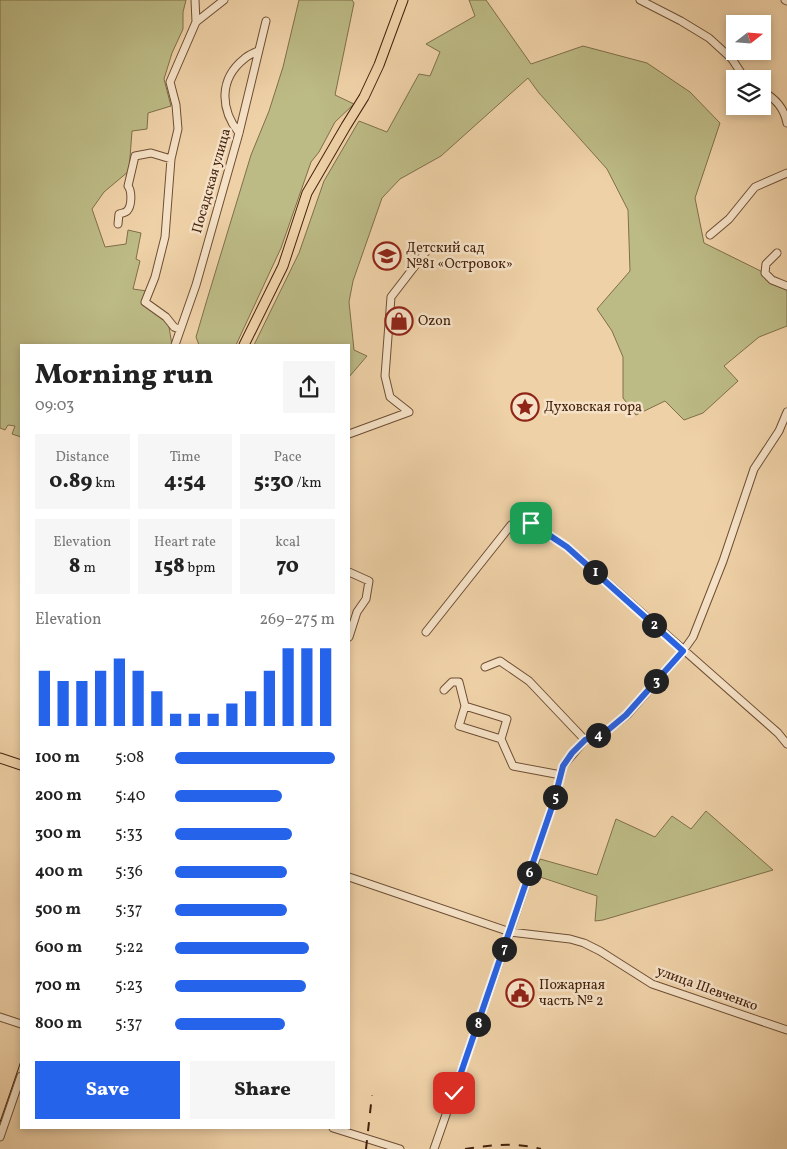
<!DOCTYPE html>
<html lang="en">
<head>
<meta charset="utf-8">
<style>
	body { margin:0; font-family:Vollkorn,serif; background:#f6f6f6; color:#222; height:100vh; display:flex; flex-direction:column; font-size:19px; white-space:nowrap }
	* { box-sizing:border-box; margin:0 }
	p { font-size:16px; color:#767676 }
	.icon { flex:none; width:28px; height:28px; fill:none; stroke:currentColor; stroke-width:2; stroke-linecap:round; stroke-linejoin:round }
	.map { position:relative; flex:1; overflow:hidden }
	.details { position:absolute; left:20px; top:344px; width:330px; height:785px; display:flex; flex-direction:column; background:#fff; border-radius:0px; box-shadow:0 2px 8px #0003 }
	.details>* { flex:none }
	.needle { width:32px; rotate:73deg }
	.buttons { position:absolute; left:726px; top:15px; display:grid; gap:10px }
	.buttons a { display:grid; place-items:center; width:45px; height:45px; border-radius:0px; background:#fff; box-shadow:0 2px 8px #0003; font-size:25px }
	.pin { position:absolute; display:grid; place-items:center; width:42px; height:42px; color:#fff; margin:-21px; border-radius:10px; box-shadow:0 2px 8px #0006 }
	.km { position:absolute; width:25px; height:25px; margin:-12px; border-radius:50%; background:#222; color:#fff; font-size:14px; line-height:25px; text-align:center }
	.round { display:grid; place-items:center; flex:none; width:52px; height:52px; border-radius:0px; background:#f6f6f6 }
	.head { display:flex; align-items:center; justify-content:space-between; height:85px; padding:0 15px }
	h1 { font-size:28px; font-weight:800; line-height:38px }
	.stats { display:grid; grid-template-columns:repeat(3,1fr); gap:8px; height:85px; padding:5px 15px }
	.stats div { display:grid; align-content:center; border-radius:0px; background:#f6f6f6; text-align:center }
	.stats b { font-size:21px; font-weight:800 }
	.stats small { font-size:14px; font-weight:400 }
	.stats p { font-size:14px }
	.chart { height:140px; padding:10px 15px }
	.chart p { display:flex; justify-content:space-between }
	.chart svg { width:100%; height:90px; margin-top:5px; stroke:#2563eb; stroke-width:6 }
	.button { display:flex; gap:10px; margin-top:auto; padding:10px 15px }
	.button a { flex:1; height:58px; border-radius:0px; background:#2563eb; color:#fff; font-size:20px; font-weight:800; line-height:58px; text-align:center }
	.button a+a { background:#f6f6f6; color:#222 }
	ul { padding:0 15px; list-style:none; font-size:16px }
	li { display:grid; grid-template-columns:80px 60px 1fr; align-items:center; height:38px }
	li i { height:12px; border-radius:6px; background:#2563eb }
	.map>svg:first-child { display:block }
</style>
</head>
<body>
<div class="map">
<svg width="787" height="1149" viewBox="0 0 787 1149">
	<rect width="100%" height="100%" fill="#efd1a7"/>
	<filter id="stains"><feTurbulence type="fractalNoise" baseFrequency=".004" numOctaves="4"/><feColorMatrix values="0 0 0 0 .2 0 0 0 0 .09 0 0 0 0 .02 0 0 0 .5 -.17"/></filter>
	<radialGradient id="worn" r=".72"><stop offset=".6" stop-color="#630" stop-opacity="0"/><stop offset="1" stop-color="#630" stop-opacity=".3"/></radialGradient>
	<path fill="#bcba85" stroke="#806e49" d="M 0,0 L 186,0 L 183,12 L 183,29 L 172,53 L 164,79 L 171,106 L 148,113 L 147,129 L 132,131 L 129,171 L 104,192 L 92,209 L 105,247 L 126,244 L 128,230 L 141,233 L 136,259 L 140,261 L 133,289 L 147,291 L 141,304 L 168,321 L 172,345 L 21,345 L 21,437 L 12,434 L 15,426 L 8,425 L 5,430 L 0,428 Z
		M 299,0 L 352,0 L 354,3 L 335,95 L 354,104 L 335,122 L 319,152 L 311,162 L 281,248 L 236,345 L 199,345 L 196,337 L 206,303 L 251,155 L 269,111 L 283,67 Z
		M 469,0 L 486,0 L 531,64 L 583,46 L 647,63 L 690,92 L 720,123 L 695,198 L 704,243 L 787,284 L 787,326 L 759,337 L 724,366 L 738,381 L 703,413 L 684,420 L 665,401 L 636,415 L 623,398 L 623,357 L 612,331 L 597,309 L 630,271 L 628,210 L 607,169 L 539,93 L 528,78 L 441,156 L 400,179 L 382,198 L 353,281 L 349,302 L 354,350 L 367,356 L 349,377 L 349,345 L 254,345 L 299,253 L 324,181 L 359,121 L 387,132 L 419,74 L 430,76 L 440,52 L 426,44 L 475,16 Z
		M 706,811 L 773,870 L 603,920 L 595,921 L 597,896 L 534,875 L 540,859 L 597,875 L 616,819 L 655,837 L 672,816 L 691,829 Z"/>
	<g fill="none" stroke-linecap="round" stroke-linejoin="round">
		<g stroke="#6e4e34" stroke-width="9">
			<path id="minor" d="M 195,0 L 196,22
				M 640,0 L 681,21 L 709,38 L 732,59 L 745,79
				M 785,0 L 787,1
				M 762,91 C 776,99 784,108 787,123
				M 239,133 C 220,109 219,79 244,59 C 248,55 254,53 258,51
				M 118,224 L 119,214 C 122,213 125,213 127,211 C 132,206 132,191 128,186 L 135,156 L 151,153 L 171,159
				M 710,235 L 729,219 L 755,187 L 787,173
				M 777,253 L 766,264 L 765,273 L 772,280 L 787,286
				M 179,329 L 174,327 L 166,317 L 145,302 L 155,277 L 165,237 L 171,159 L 178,129 L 176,105 L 170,82 L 196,22 L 224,0
				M 175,345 L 196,285 L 239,133 L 266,21
				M 349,434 L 409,412 L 390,397 L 385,376 L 391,297 L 428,249
				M 349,572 L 369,581 L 366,599 L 357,612 L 349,637
				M 426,632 L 511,525 L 523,519 L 531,523 L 567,547 L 778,733 L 787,744
				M 444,690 L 452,682 L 459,682 L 465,706 L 507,719 L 501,739 L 513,766 L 561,775
				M 465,706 L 459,726 L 501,739
				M 585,740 L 608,730 L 627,715 L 683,651 L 693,637 L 723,561 L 754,469 L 779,431 L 787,412
				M 349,877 L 510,932 L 570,939 L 584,943 L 600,951 L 652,984 L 787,1030
				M 0,1017 L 21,1024
				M 333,1128 L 400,1149
				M 0,1137 L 21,1076
				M 434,1149 L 505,946 L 554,801 L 563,766 L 585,740 L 529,681 L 500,661 L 485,667"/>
		</g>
		<g stroke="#43220d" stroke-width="11">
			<path id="major" d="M 244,345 L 283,266 L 307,193 L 346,126 L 364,97 L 379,65 L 403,0
				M 0,758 L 21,765"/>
		</g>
		<use href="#minor" stroke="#f5e1c6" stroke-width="7"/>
		<use href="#major" stroke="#efd1a7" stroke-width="9"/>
		<path stroke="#43220d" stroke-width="1" d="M 0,1122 L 21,1061"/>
		<path stroke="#43220d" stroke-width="2" stroke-dasharray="9 9" stroke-linecap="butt" d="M 366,1149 L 372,1095
			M 465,1149 C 491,1145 516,1142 541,1149"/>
	</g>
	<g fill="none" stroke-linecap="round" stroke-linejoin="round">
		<g stroke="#fff" stroke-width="10">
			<path id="route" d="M 454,1093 L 554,801 L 563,766 L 572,753 L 585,740 L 608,730 L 626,715 L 683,651 L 567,547 L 531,523"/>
		</g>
		<use href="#route" stroke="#2563eb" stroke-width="6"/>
	</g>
	<defs>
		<g id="school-ring" transform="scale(1.4375)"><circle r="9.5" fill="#f5e1c6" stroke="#8f2418" stroke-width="1.5"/><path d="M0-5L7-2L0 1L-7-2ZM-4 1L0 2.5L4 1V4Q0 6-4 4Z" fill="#8f2418"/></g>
		<g id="shop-ring" transform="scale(1.4375)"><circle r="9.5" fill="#f5e1c6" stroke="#8f2418" stroke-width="1.5"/><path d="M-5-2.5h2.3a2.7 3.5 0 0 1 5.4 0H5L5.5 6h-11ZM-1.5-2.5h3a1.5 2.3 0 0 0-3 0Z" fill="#8f2418"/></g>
		<g id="sight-ring" transform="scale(1.4375)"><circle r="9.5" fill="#f5e1c6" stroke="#8f2418" stroke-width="1.5"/><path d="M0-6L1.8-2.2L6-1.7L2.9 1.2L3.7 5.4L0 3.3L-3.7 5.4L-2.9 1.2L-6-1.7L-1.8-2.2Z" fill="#8f2418"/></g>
		<g id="civic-ring" transform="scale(1.4375)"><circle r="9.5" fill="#f5e1c6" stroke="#8f2418" stroke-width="1.5"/><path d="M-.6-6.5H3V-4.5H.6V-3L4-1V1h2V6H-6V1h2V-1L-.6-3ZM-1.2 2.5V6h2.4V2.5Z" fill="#8f2418"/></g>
	</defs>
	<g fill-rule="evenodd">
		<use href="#school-ring" x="387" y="256"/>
		<use href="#shop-ring" x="399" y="321"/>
		<use href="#sight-ring" x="525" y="407"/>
		<use href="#civic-ring" x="520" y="993"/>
	</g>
	<g text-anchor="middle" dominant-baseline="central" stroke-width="5" stroke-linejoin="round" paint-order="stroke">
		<g font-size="14" fill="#43220d" stroke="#f5e1c6">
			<text transform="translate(212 181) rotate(-74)">Посадская улица</text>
			<text transform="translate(707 989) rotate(20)">улица Шевченко</text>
		</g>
		<g font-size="14" fill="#43220d" stroke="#f5e1c6" text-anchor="start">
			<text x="406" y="248">Детский сад<tspan x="406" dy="16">№81 «Островок»</tspan></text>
			<text x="418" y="321">Ozon</text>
			<text x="544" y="407">Духовская гора</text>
			<text x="539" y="985">Пожарная<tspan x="539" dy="16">часть № 2</tspan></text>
		</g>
	</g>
	<rect width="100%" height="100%" filter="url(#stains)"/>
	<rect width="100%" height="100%" fill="url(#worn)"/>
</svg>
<div class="buttons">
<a><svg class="needle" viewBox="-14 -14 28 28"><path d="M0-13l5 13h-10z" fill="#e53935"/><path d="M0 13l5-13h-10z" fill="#767676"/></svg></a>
<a><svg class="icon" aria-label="layers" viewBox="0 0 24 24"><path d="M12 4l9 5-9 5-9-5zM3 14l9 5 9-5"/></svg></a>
</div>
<div class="pin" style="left:531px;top:523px;background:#1e9e55"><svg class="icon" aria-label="arrive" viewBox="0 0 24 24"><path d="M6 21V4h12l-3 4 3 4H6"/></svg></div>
<div class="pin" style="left:454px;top:1093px;background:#d93025"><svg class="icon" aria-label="check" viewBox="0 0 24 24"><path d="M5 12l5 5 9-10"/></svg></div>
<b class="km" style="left:595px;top:572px">1</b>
<b class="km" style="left:654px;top:625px">2</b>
<b class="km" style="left:656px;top:681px">3</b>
<b class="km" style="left:598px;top:735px">4</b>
<b class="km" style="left:555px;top:797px">5</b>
<b class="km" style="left:529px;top:873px">6</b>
<b class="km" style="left:504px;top:949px">7</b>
<b class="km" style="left:478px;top:1024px">8</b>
<section class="details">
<div class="head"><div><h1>Morning run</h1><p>09:03</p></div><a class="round"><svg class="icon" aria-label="share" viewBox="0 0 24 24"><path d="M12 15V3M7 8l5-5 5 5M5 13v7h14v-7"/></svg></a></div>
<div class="stats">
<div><p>Distance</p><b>0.89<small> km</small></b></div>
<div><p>Time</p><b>4:54</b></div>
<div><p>Pace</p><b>5:30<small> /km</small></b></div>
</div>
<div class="stats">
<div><p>Elevation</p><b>8<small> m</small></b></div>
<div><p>Heart rate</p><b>158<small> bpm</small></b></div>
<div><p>kcal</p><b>70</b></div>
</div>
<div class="chart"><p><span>Elevation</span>269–275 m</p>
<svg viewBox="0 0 160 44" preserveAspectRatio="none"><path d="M5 44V17M15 44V22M25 44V22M35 44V17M45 44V11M55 44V17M65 44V27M75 44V38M85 44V38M95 44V38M105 44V33M115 44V27M125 44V17M135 44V6M145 44V6M155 44V6"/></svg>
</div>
<ul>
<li><b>100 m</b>5:08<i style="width:100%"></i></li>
<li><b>200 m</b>5:40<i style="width:67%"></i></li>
<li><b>300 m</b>5:33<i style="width:73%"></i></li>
<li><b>400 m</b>5:36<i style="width:70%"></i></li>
<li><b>500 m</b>5:37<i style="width:70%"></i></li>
<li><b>600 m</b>5:22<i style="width:84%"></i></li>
<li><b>700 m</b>5:23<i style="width:82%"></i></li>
<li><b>800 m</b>5:37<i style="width:69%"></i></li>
</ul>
<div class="button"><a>Save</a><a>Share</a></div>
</section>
</div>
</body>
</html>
